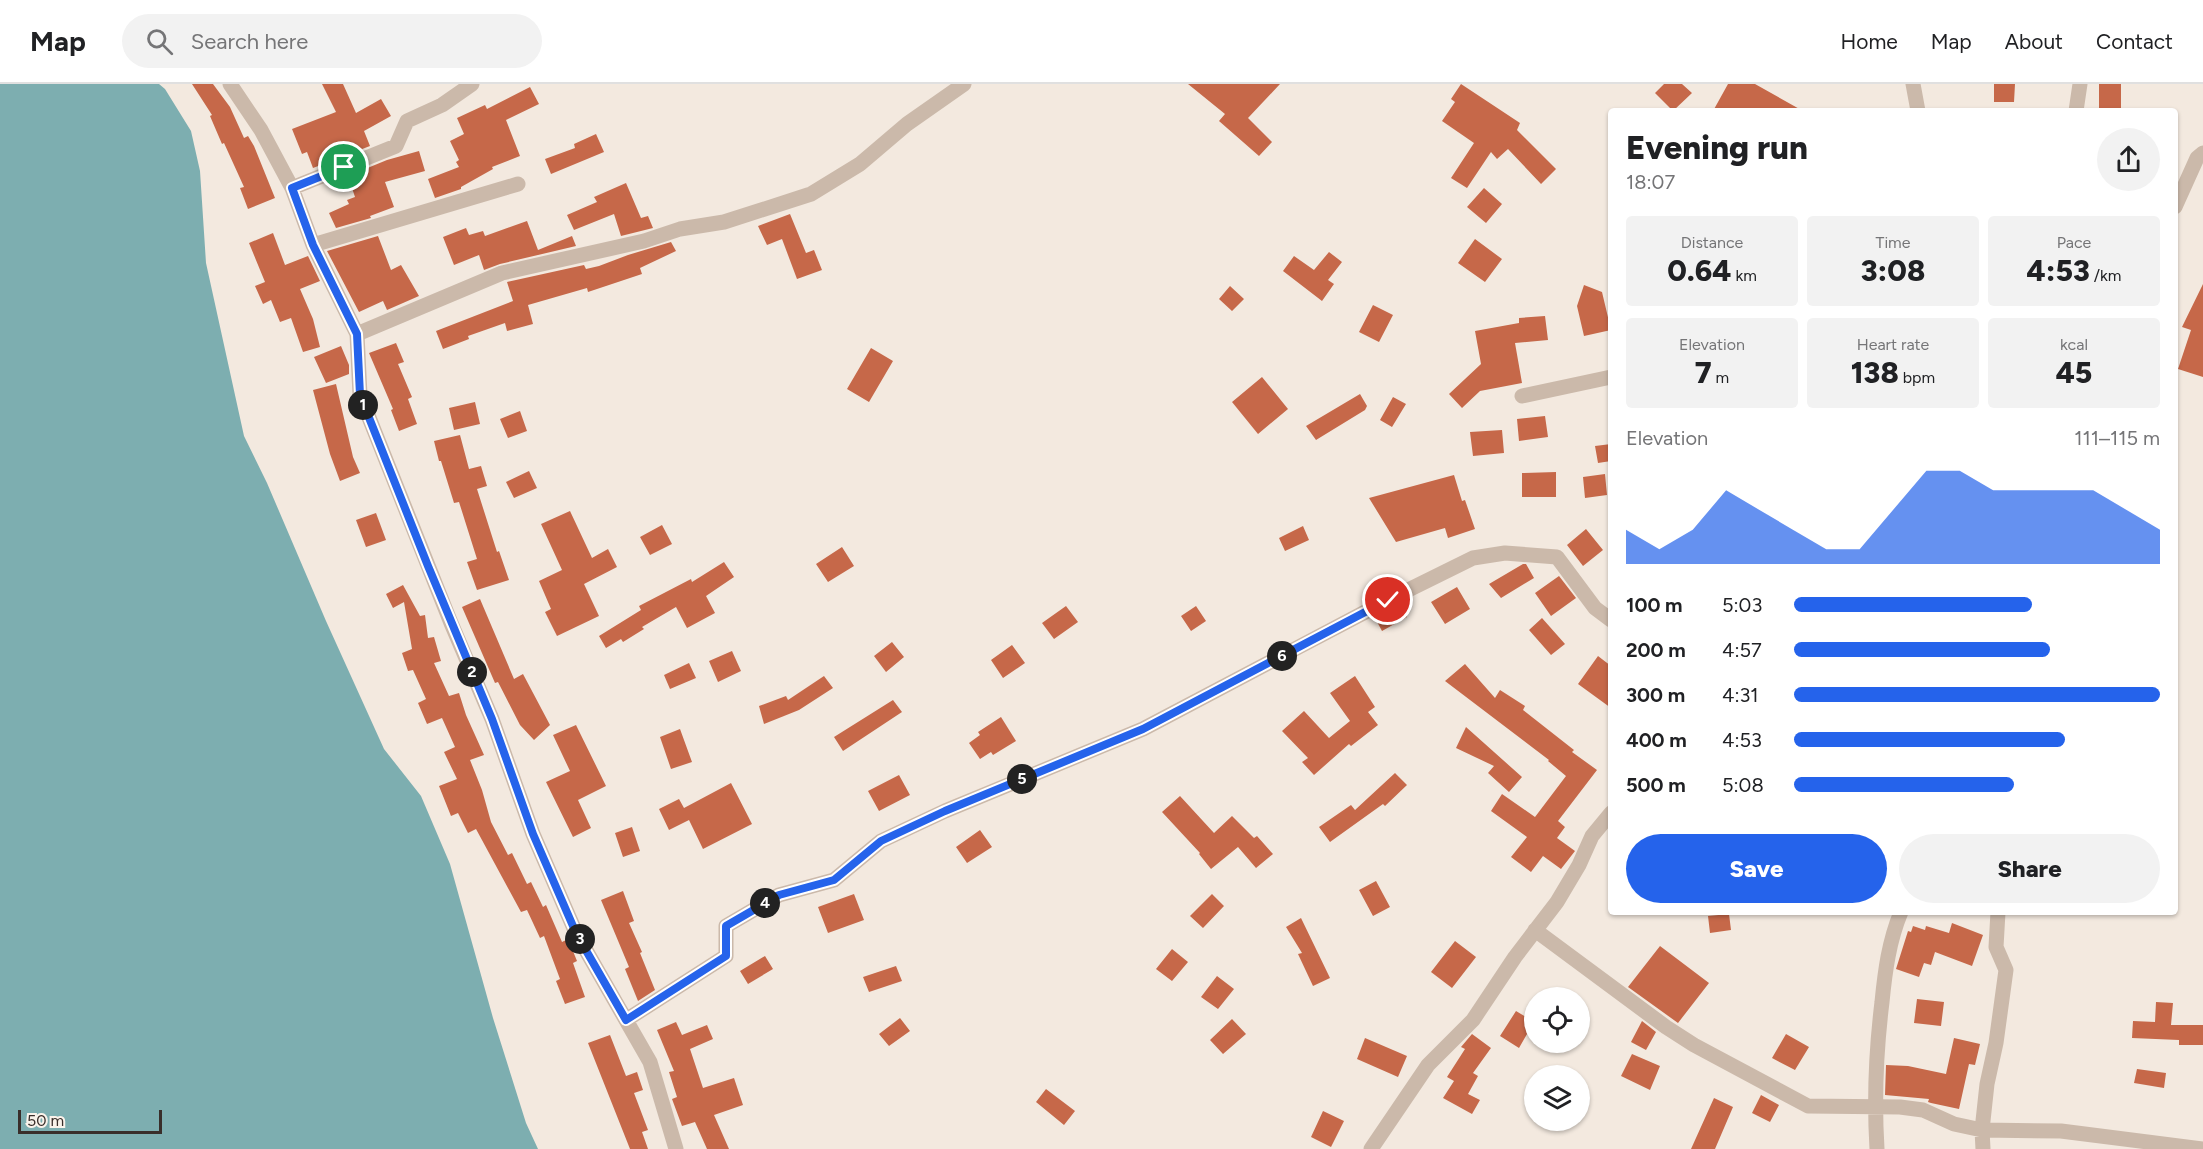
<!DOCTYPE html>
<html lang="en">
<head>
<meta charset="utf-8">
<style>
	body { margin:0; font-family:Figtree,sans-serif; background:#f2f2f2; color:#202124; height:100vh; display:flex; flex-direction:column; font-size:22px; white-space:nowrap }
	* { box-sizing:border-box; margin:0 }
	p { font-size:20px; color:#757577 }
	.icon { flex:none; width:33px; height:33px; fill:none; stroke:currentColor; stroke-width:2; stroke-linecap:round; stroke-linejoin:round }
	.map { position:relative; flex:1; overflow:hidden }
	.sheet { position:absolute; left:1608px; top:24px; width:570px; height:807px; display:flex; flex-direction:column; background:#fff; border-radius:6px; box-shadow:0 2px 4px #0004 }
	.sheet>* { flex:none }
	.fabs { position:absolute; left:1524px; top:903px; display:grid; gap:12px }
	.fabs a { display:grid; place-items:center; width:66px; height:66px; border-radius:50%; background:#fff; box-shadow:0 2px 4px #0004; font-size:30px }
	.scale { position:absolute; left:18px; bottom:15px; width:144px; box-sizing:border-box; padding-left:6px; border:3px solid #392e2a; border-top:0; font-size:16px; line-height:21px; white-space:nowrap; color:#392e2a; -webkit-text-stroke:4px #faf3eb; paint-order:stroke }
	.pin { position:absolute; display:grid; place-items:center; width:51px; height:51px; color:#fff; margin:-26px; border:3px solid #fff; border-radius:50%; box-shadow:0 2px 6px #0007 }
	.km { position:absolute; width:30px; height:30px; margin:-15px; border-radius:50%; background:#222; color:#fff; font-size:16px; line-height:30px; text-align:center }
	.round { display:grid; place-items:center; flex:none; width:63px; height:63px; border-radius:32px; background:#f2f2f2 }
	.head { display:flex; align-items:center; justify-content:space-between; height:102px; padding:0 18px }
	h1 { font-size:33px; font-weight:800; line-height:45px }
	.metrics { display:grid; grid-template-columns:repeat(3,1fr); gap:9px; height:102px; padding:6px 18px }
	.metrics div { display:grid; align-content:center; border-radius:6px; background:#f2f2f2; text-align:center }
	.metrics b { font-size:30px; font-weight:800 }
	.metrics small { font-size:16px; font-weight:400 }
	.metrics p { font-size:16px }
	.chart { height:168px; padding:12px 18px }
	.chart p { display:flex; justify-content:space-between }
	.chart svg { width:100%; height:108px; margin-top:6px; fill:#2563eb; opacity:.7 }
	.cta { display:flex; gap:12px; margin-top:auto; padding:12px 18px }
	.cta a { flex:1; height:69px; border-radius:36px; background:#2563eb; color:#fff; font-size:24px; font-weight:800; line-height:69px; text-align:center }
	.cta a+a { background:#f2f2f2; color:#202124 }
	ul { padding:0 18px; list-style:none; font-size:20px }
	li { display:grid; grid-template-columns:96px 72px 1fr; align-items:center; height:45px }
	li i { height:15px; border-radius:8px; background:#2563eb }
	header { display:flex; align-items:center; gap:36px; box-sizing:border-box; height:84px; padding:0 30px; background:#fff; border-bottom:2px solid #e0e0e0 }
	header strong { font-size:28px }
	nav { display:flex; gap:33px; margin-inline-start:auto; font-size:21px }
	.search { width:420px; height:54px; background:#f2f2f2; display:flex; align-items:center; gap:15px; box-sizing:border-box; padding:0 21px; border-radius:33px; color:#757577; font-size:22px }
	.map>svg:first-child { display:block }
</style>
</head>
<body>
<header>
<strong>Map</strong>
<div class="search"><svg class="icon" aria-label="search" viewBox="0 0 24 24"><circle cx="10" cy="10" r="6"/><path d="M15 15l6 6"/></svg>Search here</div>
<nav><a>Home</a><a>Map</a><a>About</a><a>Contact</a></nav>
</header>
<div class="map">
<svg width="2203" height="1065" viewBox="0 0 2203 1065">
	<rect width="100%" height="100%" fill="#f3e9df"/>
	<path fill="#7daeb0" d="M 0,0 L 159,0 L 165,5 L 191,47 L 200,87 L 206,179 L 244,352 L 267,399 L 326,537 L 384,665 L 421,712 L 450,780 L 493,934 L 526,1039 L 538,1065 L 0,1065 Z"/>
	<path fill="#c66849" d="M 192,0 L 213,0 L 230,23 L 244,54 L 248,52 L 254,62 L 275,114 L 248,125 L 240,104 L 244,103 L 224,59 L 222,60 L 210,32 L 212,31 Z
		M 322,0 L 343,0 L 356,29 L 381,15 L 391,32 L 364,47 L 370,62 L 313,84 L 307,68 L 302,70 L 292,45 L 336,28 Z
		M 1188,0 L 1280,0 L 1248,34 L 1272,58 L 1259,72 L 1219,37 L 1225,30 Z
		M 1461,0 L 1520,39 L 1517,46 L 1556,85 L 1541,100 L 1508,65 L 1497,75 L 1491,68 L 1467,104 L 1451,94 L 1474,59 L 1442,37 L 1455,18 L 1451,15 Z
		M 1664,0 L 1682,0 L 1692,9 L 1673,27 L 1655,9 Z
		M 1728,0 L 1755,0 L 1803,27 L 1713,27 Z
		M 1994,0 L 2015,0 L 2014,18 L 1994,18 Z
		M 2099,0 L 2121,0 L 2121,27 L 2099,27 Z
		M 530,3 L 539,20 L 506,36 L 520,72 L 492,83 L 493,85 L 461,103 L 461,105 L 435,114 L 428,95 L 459,83 L 456,78 L 459,76 L 450,57 L 464,50 L 457,34 L 485,21 L 487,25 Z
		M 596,50 L 604,68 L 551,90 L 545,75 L 575,64 L 574,60 Z
		M 419,67 L 425,87 L 385,98 L 394,123 L 370,132 L 371,134 L 336,144 L 329,129 L 349,120 L 347,116 L 355,113 L 348,92 L 387,76 Z
		M 626,99 L 641,134 L 648,132 L 653,144 L 621,152 L 614,130 L 574,146 L 567,131 L 597,118 L 594,113 Z
		M 1484,104 L 1502,120 L 1486,139 L 1467,123 Z
		M 790,130 L 806,169 L 814,166 L 822,186 L 797,195 L 782,155 L 767,161 L 758,142 Z
		M 527,137 L 538,166 L 572,152 L 576,162 L 500,180 L 484,186 L 479,171 L 454,181 L 443,153 L 466,144 L 469,151 L 483,147 L 485,152 Z
		M 273,149 L 285,181 L 308,172 L 320,197 L 300,205 L 313,235 L 320,263 L 303,268 L 291,234 L 280,238 L 271,216 L 263,220 L 255,202 L 265,198 L 249,159 Z
		M 378,152 L 391,186 L 401,181 L 419,212 L 387,226 L 383,217 L 359,228 L 327,167 Z
		M 1475,155 L 1502,175 L 1485,198 L 1458,179 Z
		M 671,158 L 676,167 L 640,184 L 642,190 L 588,208 L 587,204 L 528,221 L 533,240 L 507,247 L 505,239 L 468,252 L 469,255 L 443,265 L 436,247 L 513,217 L 507,198 L 584,181 L 586,185 L 599,182 L 628,171 Z
		M 1329,168 L 1342,178 L 1328,196 L 1334,200 L 1322,217 L 1283,187 L 1294,172 L 1314,186 Z
		M 2203,200 L 2203,293 L 2178,285 L 2191,246 L 2182,243 Z
		M 1584,201 L 1602,208 L 1611,246 L 1584,252 L 1577,222 Z
		M 1230,202 L 1244,215 L 1232,227 L 1219,215 Z
		M 1373,221 L 1393,231 L 1379,258 L 1359,248 Z
		M 1545,232 L 1548,256 L 1515,259 L 1522,299 L 1480,307 L 1462,324 L 1449,310 L 1481,280 L 1475,247 L 1519,239 L 1519,234 Z
		M 396,259 L 404,278 L 398,280 L 412,313 L 408,315 L 417,340 L 399,347 L 391,326 L 393,325 L 369,269 Z
		M 341,262 L 349,281 L 349,290 L 326,299 L 314,273 Z
		M 871,264 L 893,277 L 869,318 L 847,305 Z
		M 1262,293 L 1288,325 L 1258,350 L 1232,318 Z
		M 336,300 L 353,373 L 360,389 L 340,397 L 330,370 L 313,306 Z
		M 1360,310 L 1367,322 L 1365,326 L 1316,356 L 1306,342 Z
		M 1393,313 L 1406,320 L 1392,343 L 1380,336 Z
		M 475,318 L 480,340 L 454,346 L 449,324 Z
		M 520,327 L 527,347 L 508,354 L 500,335 Z
		M 1545,332 L 1548,353 L 1519,357 L 1517,335 Z
		M 1502,346 L 1504,369 L 1473,372 L 1470,348 Z
		M 460,351 L 469,385 L 481,382 L 487,402 L 477,405 L 497,468 L 499,467 L 509,496 L 477,506 L 467,478 L 477,475 L 459,418 L 454,419 L 441,377 L 439,377 L 434,357 Z
		M 1611,360 L 1611,377 L 1598,379 L 1595,362 Z
		M 529,387 L 537,404 L 514,414 L 506,398 Z
		M 1556,388 L 1556,413 L 1522,413 L 1522,389 Z
		M 1605,390 L 1607,411 L 1585,414 L 1583,393 Z
		M 1454,391 L 1462,417 L 1465,416 L 1475,445 L 1448,454 L 1445,444 L 1396,458 L 1369,414 Z
		M 570,427 L 592,474 L 608,465 L 617,483 L 584,500 L 599,532 L 557,552 L 545,528 L 551,525 L 539,497 L 562,486 L 541,440 Z
		M 376,429 L 386,456 L 366,463 L 356,436 Z
		M 662,441 L 672,460 L 650,471 L 640,453 Z
		M 1303,442 L 1309,456 L 1285,467 L 1279,454 Z
		M 1586,445 L 1603,466 L 1583,482 L 1567,461 Z
		M 842,463 L 854,482 L 828,498 L 816,480 Z
		M 724,478 L 734,493 L 706,512 L 715,529 L 687,544 L 676,523 L 642,543 L 644,545 L 623,558 L 621,555 L 606,564 L 599,552 L 641,526 L 639,522 L 691,495 L 692,498 Z
		M 1523,480 L 1526,480 L 1534,494 L 1501,514 L 1489,500 Z
		M 1559,492 L 1576,514 L 1551,532 L 1535,509 Z
		M 403,501 L 420,532 L 425,531 L 428,554 L 434,553 L 441,577 L 434,579 L 449,612 L 459,609 L 466,631 L 484,671 L 470,676 L 482,706 L 491,738 L 508,771 L 512,769 L 527,800 L 531,798 L 543,823 L 546,821 L 562,858 L 568,855 L 577,877 L 573,879 L 585,913 L 565,920 L 556,897 L 560,895 L 544,852 L 540,854 L 527,826 L 521,828 L 476,745 L 468,749 L 458,729 L 451,732 L 439,702 L 457,695 L 444,668 L 455,663 L 442,634 L 427,640 L 418,619 L 426,615 L 413,586 L 408,587 L 402,569 L 412,565 L 404,518 L 393,524 L 386,510 Z
		M 1457,503 L 1470,525 L 1445,540 L 1431,518 Z
		M 480,515 L 514,595 L 523,590 L 550,641 L 534,656 L 520,641 L 498,598 L 495,599 L 462,523 Z
		M 1066,522 L 1078,538 L 1054,555 L 1042,539 Z
		M 1196,522 L 1206,537 L 1191,547 L 1181,532 Z
		M 1398,522 L 1401,522 L 1407,533 L 1382,547 L 1375,534 Z
		M 1542,534 L 1565,560 L 1551,571 L 1529,546 Z
		M 892,558 L 904,573 L 886,588 L 874,572 Z
		M 1012,561 L 1025,579 L 1003,594 L 991,576 Z
		M 732,567 L 741,587 L 718,598 L 709,577 Z
		M 1598,572 L 1611,582 L 1611,624 L 1578,600 Z
		M 689,579 L 696,594 L 670,605 L 664,591 Z
		M 1465,580 L 1495,614 L 1500,606 L 1525,622 L 1523,626 L 1574,666 L 1572,668 L 1597,686 L 1558,737 L 1565,743 L 1557,754 L 1575,767 L 1561,785 L 1543,772 L 1531,788 L 1511,773 L 1527,753 L 1491,727 L 1502,710 L 1535,733 L 1566,692 L 1548,677 L 1549,676 L 1445,597 Z
		M 824,592 L 833,604 L 799,626 L 764,640 L 759,622 L 786,612 L 788,616 Z
		M 1355,592 L 1375,623 L 1368,628 L 1378,641 L 1351,662 L 1349,660 L 1314,691 L 1302,678 L 1308,674 L 1282,647 L 1304,627 L 1329,654 L 1350,637 L 1330,609 Z
		M 893,616 L 902,628 L 843,667 L 834,653 Z
		M 1001,633 L 1016,657 L 993,671 L 991,668 L 980,675 L 969,659 L 980,651 L 978,648 Z
		M 576,641 L 606,702 L 578,716 L 591,744 L 573,753 L 546,698 L 570,687 L 553,651 Z
		M 1466,643 L 1522,693 L 1509,708 L 1488,689 L 1494,682 L 1456,664 Z
		M 680,645 L 692,678 L 671,685 L 660,653 Z
		M 1395,689 L 1407,701 L 1385,722 L 1383,720 L 1330,758 L 1319,743 L 1351,721 L 1355,726 Z
		M 899,691 L 910,711 L 879,727 L 868,707 Z
		M 731,699 L 752,740 L 703,765 L 689,736 L 669,746 L 659,725 L 679,715 L 684,724 Z
		M 1180,712 L 1214,749 L 1232,732 L 1254,754 L 1257,752 L 1273,770 L 1256,784 L 1238,763 L 1211,785 L 1199,770 L 1200,769 L 1162,728 Z
		M 632,743 L 640,767 L 623,773 L 615,749 Z
		M 980,746 L 992,763 L 967,779 L 956,763 Z
		M 1376,797 L 1390,823 L 1373,832 L 1359,806 Z
		M 623,807 L 634,837 L 629,839 L 642,868 L 640,869 L 655,906 L 638,917 L 625,885 L 629,883 L 601,816 Z
		M 854,810 L 864,836 L 828,849 L 818,823 Z
		M 1212,810 L 1224,822 L 1203,844 L 1190,832 Z
		M 1729,830 L 1731,846 L 1710,849 L 1708,832 Z
		M 1301,834 L 1330,894 L 1313,902 L 1298,870 L 1302,869 L 1286,843 Z
		M 1952,839 L 1983,851 L 1972,882 L 1935,868 L 1931,881 L 1924,879 L 1919,893 L 1896,885 L 1908,847 L 1911,848 L 1913,842 L 1925,846 L 1926,842 L 1949,849 Z
		M 1455,857 L 1476,873 L 1452,904 L 1431,888 Z
		M 1660,862 L 1709,899 L 1678,939 L 1628,903 Z
		M 1172,865 L 1188,878 L 1172,897 L 1156,885 Z
		M 765,872 L 773,885 L 748,900 L 740,887 Z
		M 896,882 L 902,897 L 869,908 L 863,893 Z
		M 1217,892 L 1234,905 L 1218,925 L 1201,913 Z
		M 1917,915 L 1944,918 L 1941,942 L 1914,939 Z
		M 2156,918 L 2173,919 L 2171,941 L 2203,941 L 2203,961 L 2179,961 L 2179,956 L 2132,954 L 2133,937 L 2155,938 Z
		M 1516,927 L 1534,938 L 1519,964 L 1500,952 Z
		M 900,934 L 910,947 L 889,962 L 879,950 Z
		M 1232,935 L 1246,950 L 1223,970 L 1210,956 Z
		M 1642,937 L 1656,948 L 1646,966 L 1631,958 Z
		M 676,938 L 682,951 L 707,941 L 713,955 L 690,965 L 703,1004 L 734,994 L 743,1021 L 714,1031 L 729,1065 L 707,1065 L 695,1038 L 682,1042 L 672,1015 L 677,1013 L 669,988 L 674,987 L 657,946 Z
		M 1472,950 L 1491,964 L 1473,989 L 1478,992 L 1468,1010 L 1480,1016 L 1472,1030 L 1443,1014 L 1454,997 L 1447,993 L 1465,965 L 1461,963 Z
		M 1786,950 L 1809,963 L 1795,986 L 1772,974 Z
		M 610,951 L 626,992 L 637,988 L 643,1006 L 634,1009 L 648,1046 L 642,1048 L 648,1065 L 630,1065 L 588,959 Z
		M 1365,954 L 1407,972 L 1398,993 L 1357,975 Z
		M 1954,954 L 1980,960 L 1975,981 L 1969,980 L 1959,1025 L 1931,1019 L 1928,1018 L 1929,1015 L 1885,1011 L 1886,981 L 1908,982 L 1946,990 Z
		M 1632,970 L 1660,982 L 1650,1006 L 1621,992 Z
		M 2137,985 L 2166,989 L 2164,1004 L 2134,999 Z
		M 1046,1005 L 1075,1027 L 1064,1041 L 1036,1018 Z
		M 1761,1011 L 1779,1021 L 1770,1038 L 1752,1029 Z
		M 1714,1014 L 1733,1023 L 1715,1065 L 1691,1065 Z
		M 1323,1027 L 1344,1037 L 1331,1063 L 1311,1053 Z"/>
	<g fill="none" stroke-linecap="round" stroke-linejoin="round">
		<path stroke="#cbb9aa" stroke-width="15" d="M 230,0 L 261,46 L 292,104 L 313,161 L 357,250 L 360,311 L 451,539 L 492,635 L 533,750 L 576,849 L 650,978 L 676,1065
			M 1913,0 L 1918,27
			M 2076,27 L 2080,0
			M 292,104 L 396,62 L 407,37 L 442,21 L 472,0
			M 2175,123 L 2197,74 L 2203,69
			M 313,161 L 518,100
			M 357,250 L 502,189 L 644,157 L 680,145 L 724,138 L 811,110 L 860,80 L 907,40 L 964,0
			M 1522,312 L 1611,293
			M 1535,846 L 1666,943 L 1694,961 L 1808,1022 L 1900,1023 L 1923,1026 L 1954,1040 L 1982,1046 L 2061,1047 L 2203,1065
			M 626,936 L 726,872 L 726,842 L 779,811 L 834,796 L 881,757 L 945,727 L 1143,645 L 1388,516 L 1473,474 L 1505,469 L 1557,473 L 1595,524 L 1611,536
			M 1371,1065 L 1428,981 L 1473,936 L 1515,873 L 1557,818 L 1579,781 L 1592,752 L 1611,729
			M 1877,1065 C 1874,1016 1876,967 1882,918 C 1885,887 1889,857 1901,828
			M 1983,1065 L 1982,1046 L 1987,1000 L 1996,959 L 2006,886 L 1996,863 L 1998,828"/>
	</g>
	<g fill="none" stroke-linecap="round" stroke-linejoin="round">
		<g stroke="#fff" stroke-width="12">
			<path id="route" d="M 344,83 L 292,104 L 313,161 L 357,250 L 360,311 L 428,482 L 492,635 L 533,750 L 576,849 L 626,936 L 726,872 L 726,842 L 779,811 L 834,796 L 881,757 L 945,727 L 1143,645 L 1388,516"/>
		</g>
		<use href="#route" stroke="#2563eb" stroke-width="8"/>
	</g>
</svg>
<div class="fabs">
<a><svg class="icon" aria-label="locate" viewBox="0 0 24 24"><circle cx="12" cy="12" r="6"/><path d="M12 2v4M12 18v4M2 12h4M18 12h4"/></svg></a>
<a><svg class="icon" aria-label="layers" viewBox="0 0 24 24"><path d="M12 4l9 5-9 5-9-5zM3 14l9 5 9-5"/></svg></a>
</div>
<div class="scale">50 m</div>
<div class="pin" style="left:344px;top:83px;background:#1e9e55"><svg class="icon" aria-label="arrive" viewBox="0 0 24 24"><path d="M6 21V4h12l-3 4 3 4H6"/></svg></div>
<div class="pin" style="left:1388px;top:516px;background:#d93025"><svg class="icon" aria-label="check" viewBox="0 0 24 24"><path d="M5 12l5 5 9-10"/></svg></div>
<b class="km" style="left:363px;top:321px">1</b>
<b class="km" style="left:472px;top:588px">2</b>
<b class="km" style="left:580px;top:855px">3</b>
<b class="km" style="left:765px;top:819px">4</b>
<b class="km" style="left:1022px;top:695px">5</b>
<b class="km" style="left:1282px;top:572px">6</b>
<section class="sheet">
<div class="head"><div><h1>Evening run</h1><p>18:07</p></div><a class="round"><svg class="icon" aria-label="share" viewBox="0 0 24 24"><path d="M12 15V3M7 8l5-5 5 5M5 13v7h14v-7"/></svg></a></div>
<div class="metrics">
<div><p>Distance</p><b>0.64<small> km</small></b></div>
<div><p>Time</p><b>3:08</b></div>
<div><p>Pace</p><b>4:53<small> /km</small></b></div>
</div>
<div class="metrics">
<div><p>Elevation</p><b>7<small> m</small></b></div>
<div><p>Heart rate</p><b>138<small> bpm</small></b></div>
<div><p>kcal</p><b>45</b></div>
</div>
<div class="chart"><p><span>Elevation</span>111–115 m</p>
<svg viewBox="0 0 160 44" preserveAspectRatio="none"><path d="M0 44V30L10 38L20 30L30 14L40 22L50 30L60 38L70 38L80 22L90 6L100 6L110 14L120 14L130 14L140 14L150 22L160 30V44z"/></svg>
</div>
<ul>
<li><b>100 m</b>5:03<i style="width:65%"></i></li>
<li><b>200 m</b>4:57<i style="width:70%"></i></li>
<li><b>300 m</b>4:31<i style="width:100%"></i></li>
<li><b>400 m</b>4:53<i style="width:74%"></i></li>
<li><b>500 m</b>5:08<i style="width:60%"></i></li>
</ul>
<div class="cta"><a>Save</a><a>Share</a></div>
</section>
</div>
</body>
</html>
